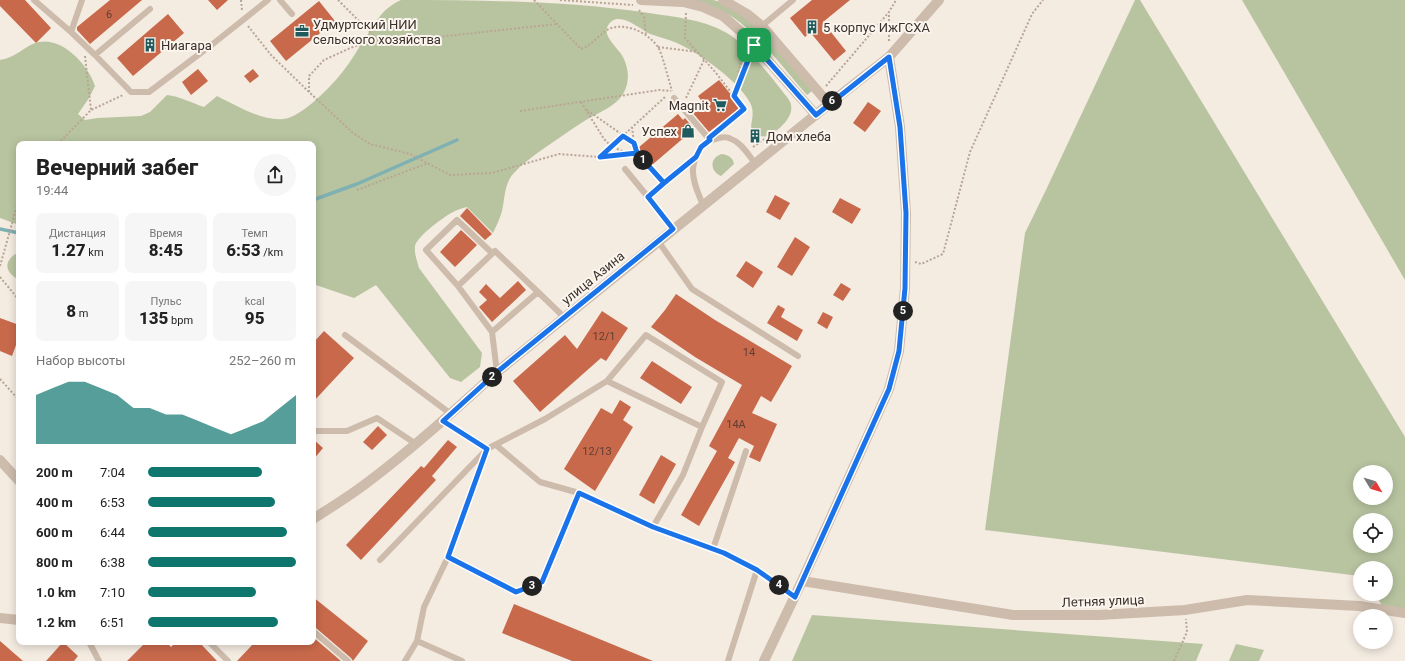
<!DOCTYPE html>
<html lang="ru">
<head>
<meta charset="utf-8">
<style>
	body { margin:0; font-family:Roboto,sans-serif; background:#f6f6f6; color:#222; height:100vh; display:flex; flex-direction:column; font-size:15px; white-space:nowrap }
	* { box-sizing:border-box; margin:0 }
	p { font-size:13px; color:#767676 }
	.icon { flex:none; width:22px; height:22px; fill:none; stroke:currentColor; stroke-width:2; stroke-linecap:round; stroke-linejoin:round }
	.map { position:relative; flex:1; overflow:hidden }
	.side { position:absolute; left:16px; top:141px; width:300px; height:504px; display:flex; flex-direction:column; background:#fff; border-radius:8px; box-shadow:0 2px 10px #0003 }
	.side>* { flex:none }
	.needle { width:26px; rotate:128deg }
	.tools { position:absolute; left:1353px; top:465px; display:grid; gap:8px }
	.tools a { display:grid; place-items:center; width:40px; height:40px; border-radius:50%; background:#fff; box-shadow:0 2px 10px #0003; font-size:20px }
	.pin { position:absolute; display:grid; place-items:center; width:34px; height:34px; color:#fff; margin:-17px; border-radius:8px; box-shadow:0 2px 6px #0006 }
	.km { position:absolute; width:20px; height:20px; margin:-10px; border-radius:50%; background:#222; color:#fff; font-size:11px; line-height:20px; text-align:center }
	.round { display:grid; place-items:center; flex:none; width:42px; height:42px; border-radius:21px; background:#f6f6f6 }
	.head { display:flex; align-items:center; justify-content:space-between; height:68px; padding:0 20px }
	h1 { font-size:22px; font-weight:800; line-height:30px }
	.stats { display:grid; grid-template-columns:repeat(3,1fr); gap:6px; height:68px; padding:4px 20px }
	.stats div { display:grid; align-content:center; border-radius:8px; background:#f6f6f6; text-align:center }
	.stats b { font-size:17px; font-weight:800 }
	.stats small { font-size:11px; font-weight:400 }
	.stats p { font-size:11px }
	.chart { height:112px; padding:8px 20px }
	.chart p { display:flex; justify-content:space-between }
	.chart svg { width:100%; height:72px; margin-top:4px; fill:#0f766e; opacity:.7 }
	ul { padding:0 20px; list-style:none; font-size:13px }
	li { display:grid; grid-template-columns:64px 48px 1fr; align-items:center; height:30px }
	li i { height:10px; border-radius:5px; background:#0f766e }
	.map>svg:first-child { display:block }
</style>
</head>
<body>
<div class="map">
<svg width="1405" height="661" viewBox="0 0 1405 661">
	<rect width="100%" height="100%" fill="#f4ebe1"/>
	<path fill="#b8c4a0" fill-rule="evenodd" d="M 401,0 C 483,0 567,1 649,13 C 674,17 701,19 725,32 C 746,43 771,77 787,97 C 789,100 791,103 791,105 C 794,118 777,132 767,136 C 764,137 761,136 758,136 L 751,127 C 752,118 755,110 749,101 C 739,82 699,53 679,44 C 669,39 658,37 648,33 C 639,28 622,14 612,21 C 597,33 617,46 623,57 C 629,69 630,82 623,94 C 616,106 598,113 586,120 C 571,129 558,139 543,149 C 533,156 522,164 513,174 C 504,185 505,198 502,211 C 500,219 496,226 493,233 L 467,207 C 463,208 459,209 455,211 C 446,215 417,236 415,246 C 414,253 417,261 419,268 L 482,353 L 480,367 L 461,382 L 450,378 L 376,285 L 354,298 L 313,284 L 313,144 L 19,144 L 19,225 L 0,218 L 0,60 C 16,58 25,45 39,42 C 63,37 89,66 95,86 L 89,98 L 78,114 L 85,120 L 98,118 L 141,116 L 150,112 L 167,95 C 179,96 192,103 204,107 L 217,96 C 235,105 262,121 283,119 C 301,118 333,85 344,70 C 352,60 358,48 366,37 C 375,22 384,7 401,0 Z
		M 685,0 C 694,0 704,0 713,0 C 747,6 790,65 812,91 L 807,95 C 785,70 755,29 726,13 C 714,7 698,4 685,0 Z
		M 1135,0 L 1140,0 L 1405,437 L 1405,612 L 1382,606 L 1379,600 L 1379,594 L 1386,594 L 1386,568 L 1360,568 L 1360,576 L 985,530 L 1025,233 L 1045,192 ZM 1360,472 L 1386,472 L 1386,498 L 1360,498 ZM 1360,520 L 1386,520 L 1386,546 L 1360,546 Z
		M 1242,0 L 1405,0 L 1405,280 Z
		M 722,154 C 729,155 733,158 734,164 L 721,176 C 709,171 710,157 722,154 Z
		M 19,252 L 19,280 C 4,272 3,260 19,252 Z
		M 812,615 L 1203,644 L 1196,661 L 792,661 Z
		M 1236,644 L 1264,650 L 1259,661 L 1229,661 Z"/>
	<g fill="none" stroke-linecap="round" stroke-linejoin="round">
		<path stroke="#7fb0b2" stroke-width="3.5" d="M 313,200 L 357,184 L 457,140
			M 0,229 L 19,233"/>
	</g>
	<path fill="#c8694b" d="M 0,0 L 25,0 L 51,28 L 36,43 L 0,6 Z
		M 110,0 L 142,0 L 90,44 L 77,30 L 77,27 Z
		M 208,0 L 228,0 L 217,10 Z
		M 812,0 L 850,0 L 823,22 L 846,51 L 834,61 L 810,32 L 805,37 L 790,18 Z
		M 319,1 L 335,21 L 286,61 L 270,41 Z
		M 168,14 L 184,33 L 133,76 L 117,58 Z
		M 198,69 L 208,81 L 191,95 L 182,82 Z
		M 253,69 L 259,76 L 250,83 L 244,76 Z
		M 719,80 L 741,107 L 709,132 L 692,112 L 703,103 L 698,96 Z
		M 868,102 L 881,111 L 865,132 L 853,123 Z
		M 678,114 L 683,120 L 685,118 L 694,129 L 652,165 L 638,148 Z
		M 775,195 L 790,203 L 780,220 L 766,212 Z
		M 840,198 L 861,209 L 852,224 L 832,212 Z
		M 467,208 L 492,234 L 485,240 L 460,216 Z
		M 461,230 L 477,245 L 455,267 L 440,252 Z
		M 795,237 L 810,247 L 792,276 L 777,267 Z
		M 746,261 L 763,272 L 753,288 L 736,276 Z
		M 518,281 L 526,290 L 492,322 L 479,307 L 487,300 L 479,292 L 486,284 L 500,298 Z
		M 841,283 L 851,289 L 843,301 L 833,295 Z
		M 676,294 L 715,320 L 792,366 L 771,402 L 761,396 L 752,413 L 777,424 L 760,462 L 749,457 L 754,446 L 739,438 L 728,458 L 735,462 L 699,526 L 681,515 L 717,451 L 709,446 L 742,385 L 695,357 L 651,327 L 665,310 Z
		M 778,305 L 785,309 L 781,317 L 803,330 L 797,341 L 767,323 Z
		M 602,311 L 628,328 L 606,361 L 601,358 L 540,412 L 513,381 L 565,335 L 577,349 Z
		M 823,312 L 833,317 L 827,329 L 817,323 Z
		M 0,318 L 19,325 L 19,337 L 12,356 L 0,351 Z
		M 324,331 L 354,358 L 313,402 L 313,343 Z
		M 652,361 L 692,387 L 681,404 L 640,378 Z
		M 620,400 L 631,407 L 623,420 L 633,427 L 595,491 L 564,469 L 601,408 L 612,414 Z
		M 378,426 L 387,435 L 372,450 L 363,442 Z
		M 313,439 L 323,448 L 313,460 Z
		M 448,440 L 457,447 L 432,476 L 436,480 L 361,560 L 346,545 L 421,466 L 424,468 Z
		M 661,455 L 676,464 L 654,504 L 639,495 Z
		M 313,597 L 368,641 L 353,661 L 351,658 L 316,628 L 313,627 Z
		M 514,604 L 653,661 L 572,661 L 502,633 Z
		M 313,637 L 341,661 L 237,661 L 255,642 L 313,642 Z
		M 0,641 L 23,661 L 0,661 Z
		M 63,642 L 78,656 L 74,661 L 46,661 Z
		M 146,642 L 166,642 L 171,647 L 176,642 L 199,642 L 217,661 L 127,661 Z"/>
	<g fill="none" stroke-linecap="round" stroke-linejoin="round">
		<path stroke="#b9a596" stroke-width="2" stroke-dasharray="2 2" stroke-linecap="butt" d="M 241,0 L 242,10
			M 338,0 L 381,43
			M 534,0 L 581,49 C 593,45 602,31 611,28 C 628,23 648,33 658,47 C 662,53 669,81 672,91
			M 560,0 L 633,5
			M 639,10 L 644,17 L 646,36
			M 686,13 L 685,38 L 716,73 L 744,109 L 720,129
			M 248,26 L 271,55 L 309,92 L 353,133 L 370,144 L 410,154 L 450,175 L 492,173 L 559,154 L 600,157 L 665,97
			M 889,41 L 889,13
			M 658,47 L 697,52
			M 85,56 L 91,110
			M 826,86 L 889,12 L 896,0
			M 737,89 L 749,56
			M 309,92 L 309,76 L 324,60 L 355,46 L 557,24
			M 734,96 L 743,49
			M 686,98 L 704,60
			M 581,102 L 604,139 L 611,146 L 629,154
			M 587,110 L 634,143
			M 520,111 L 659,90 L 671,91
			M 632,127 L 634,143 L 637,153 L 659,178
			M 58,144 L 91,110 L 123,95
			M 753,147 L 763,140 L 776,132
			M 601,157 L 637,153
			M 357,190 L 428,163
			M 652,203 L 668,223
			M 915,262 L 921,264 L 943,254 L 970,152 L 1032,14 L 1043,0
			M 0,266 L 19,199
			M 0,277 L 19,300
			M 0,379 L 19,400
			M 1174,661 L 1187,632 L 1186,619"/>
		<path stroke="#cdbbac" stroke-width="6" d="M 34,0 L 71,32
			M 82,0 L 71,32 L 95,55
			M 280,0 L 292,14
			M 150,9 L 95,55 L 131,92 L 149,92 L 214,43 L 268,0
			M 762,26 L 793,0
			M 674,98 L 710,140
			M 625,169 L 648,197 L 696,157
			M 703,205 C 699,195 692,181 693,169 C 695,152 702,142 719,138 C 723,137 728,137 731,139 C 741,142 749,156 755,163
			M 658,241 L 692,289 L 798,356
			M 458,286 L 426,250 L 457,220 L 492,253
			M 492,332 L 458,286 L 495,251 L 538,292
			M 345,335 L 451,414
			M 497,372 L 492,332 L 538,292 L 565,318
			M 607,381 L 702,427
			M 443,421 L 487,449 L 448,557 L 424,607 L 417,641 L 462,661
			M 313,431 L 347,431 L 377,418 L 416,444
			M 496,445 L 540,482 L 579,493 L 653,527
			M 713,549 L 746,451
			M 448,557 L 517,592 L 542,582 L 579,493
			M 380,560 L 487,449 L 545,419 L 607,381 L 646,335 L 722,382 L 702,427 L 683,475 L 653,527 L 724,553 L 757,570 L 795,597
			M 313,631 L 348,661
			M 89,642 L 99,661
			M 209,642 L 228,661
			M 405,661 L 417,641
			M 728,661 L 757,570"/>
		<path stroke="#cdbbac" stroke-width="10" d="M 641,0 L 683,2 L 703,7 L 723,16 L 746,36 L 816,115
			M 723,0 L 747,14 L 762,26 L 829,104
			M 0,460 L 19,481
			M 802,581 L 1013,615 L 1099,615 L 1185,610 L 1247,600 L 1359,606 L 1405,613
			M 764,661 L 802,581 L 889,389 L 899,351 L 905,288 L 906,213 L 900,127 L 889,57"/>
		<path stroke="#cdbbac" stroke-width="10" d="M 313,519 C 330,508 348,497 364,485 C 411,450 454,411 497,372 L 829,104 L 889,57 L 939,0
			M 0,618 L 19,620"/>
	</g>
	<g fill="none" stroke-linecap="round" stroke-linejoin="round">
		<g stroke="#fff" stroke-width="8">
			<path id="route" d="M 754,45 L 734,96 L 744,109 L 709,138 L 710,140 L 701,147 L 696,157 L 664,183 L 637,153 L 600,157 L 623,136 L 634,143 L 637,153 L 664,183 L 648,197 L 673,229 L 497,372 L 443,421 L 487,449 L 448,557 L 516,592 L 542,582 L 579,493 L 653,527 L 724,553 L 757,570 L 795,597 L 889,389 L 899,351 L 905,288 L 906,213 L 900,127 L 889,57 L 816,115 L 754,45"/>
		</g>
		<use href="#route" stroke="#1a73e8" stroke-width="5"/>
	</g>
	<defs>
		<g id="building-bare" transform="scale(1.08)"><path d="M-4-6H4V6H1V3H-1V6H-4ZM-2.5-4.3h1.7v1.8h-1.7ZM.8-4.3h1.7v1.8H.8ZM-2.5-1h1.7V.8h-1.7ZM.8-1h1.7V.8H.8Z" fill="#1f5a5e" stroke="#fbf5ee" stroke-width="2.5" paint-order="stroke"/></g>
		<g id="office-bare" transform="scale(1.08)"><path d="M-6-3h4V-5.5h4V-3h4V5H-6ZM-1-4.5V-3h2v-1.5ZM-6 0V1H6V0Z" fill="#1f5a5e" stroke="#fbf5ee" stroke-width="2.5" paint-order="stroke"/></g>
		<g id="supermarket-bare" transform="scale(1.08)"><path d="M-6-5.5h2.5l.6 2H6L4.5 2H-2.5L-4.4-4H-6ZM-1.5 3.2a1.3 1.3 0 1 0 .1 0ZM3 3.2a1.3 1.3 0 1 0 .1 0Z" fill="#1f5a5e" stroke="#fbf5ee" stroke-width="2.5" paint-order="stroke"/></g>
		<g id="shop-bare" transform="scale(1.08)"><path d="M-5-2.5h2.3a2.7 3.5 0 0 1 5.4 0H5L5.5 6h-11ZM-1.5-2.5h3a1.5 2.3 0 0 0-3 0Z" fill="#1f5a5e" stroke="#fbf5ee" stroke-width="2.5" paint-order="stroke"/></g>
	</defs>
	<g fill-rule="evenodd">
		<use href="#building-bare" x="812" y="27"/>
		<use href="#office-bare" x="302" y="31"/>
		<use href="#building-bare" x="150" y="45"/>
		<use href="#supermarket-bare" x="720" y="105"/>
		<use href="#shop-bare" x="688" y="131"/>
		<use href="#building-bare" x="755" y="136"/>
	</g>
	<g text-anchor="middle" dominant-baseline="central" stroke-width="4" stroke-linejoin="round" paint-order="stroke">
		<g font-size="11" fill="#5e3e33">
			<text x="109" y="14">6</text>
			<text x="604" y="336">12/1</text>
			<text x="749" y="352">14</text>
			<text x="736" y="424">14А</text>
			<text x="597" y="451">12/13</text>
		</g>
		<g font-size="13" fill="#3b302b" stroke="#fbf5ee" text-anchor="start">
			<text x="313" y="24">Удмуртский НИИ<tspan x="313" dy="15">сельского хозяйства</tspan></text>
			<text x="823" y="27">5 корпус ИжГСХА</text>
			<text x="161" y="45">Ниагара</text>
			<text x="709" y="105" text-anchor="end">Magnit</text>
			<text x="677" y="131" text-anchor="end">Успех</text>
			<text x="766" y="136">Дом хлеба</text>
		</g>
		<g font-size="13" fill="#3b302b" stroke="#fbf5ee">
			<text transform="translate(593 278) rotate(-39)">улица Азина</text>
			<text transform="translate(1103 601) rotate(-2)">Летняя улица</text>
		</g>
	</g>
</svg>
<div class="tools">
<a><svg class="needle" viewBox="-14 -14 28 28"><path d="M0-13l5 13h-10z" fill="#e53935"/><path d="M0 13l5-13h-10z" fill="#767676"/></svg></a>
<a><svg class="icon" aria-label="locate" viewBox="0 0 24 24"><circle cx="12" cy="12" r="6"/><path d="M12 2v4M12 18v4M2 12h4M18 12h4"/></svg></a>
<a>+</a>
<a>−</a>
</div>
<div class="pin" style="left:754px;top:45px;background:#1e9e55"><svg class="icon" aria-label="arrive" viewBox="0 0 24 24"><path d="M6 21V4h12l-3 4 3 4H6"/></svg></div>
<b class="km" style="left:643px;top:160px">1</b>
<b class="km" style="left:492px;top:377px">2</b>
<b class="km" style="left:532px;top:586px">3</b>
<b class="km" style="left:779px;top:585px">4</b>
<b class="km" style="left:903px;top:311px">5</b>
<b class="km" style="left:832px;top:101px">6</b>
<section class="side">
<div class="head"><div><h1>Вечерний забег</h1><p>19:44</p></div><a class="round"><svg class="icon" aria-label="share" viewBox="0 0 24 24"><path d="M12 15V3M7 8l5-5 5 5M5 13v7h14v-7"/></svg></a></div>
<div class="stats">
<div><p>Дистанция</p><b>1.27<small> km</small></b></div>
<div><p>Время</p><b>8:45</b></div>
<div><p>Темп</p><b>6:53<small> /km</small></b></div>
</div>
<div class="stats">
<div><b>8<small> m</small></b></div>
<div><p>Пульс</p><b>135<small> bpm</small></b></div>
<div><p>kcal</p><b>95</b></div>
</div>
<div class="chart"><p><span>Набор высоты</span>252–260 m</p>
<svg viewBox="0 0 160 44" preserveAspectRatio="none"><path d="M0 44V14L10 10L20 6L30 6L40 10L50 14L60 22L70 22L80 26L90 26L100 30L110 34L120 38L130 34L140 30L150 22L160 14V44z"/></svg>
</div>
<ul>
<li><b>200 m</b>7:04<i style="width:77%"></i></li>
<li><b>400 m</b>6:53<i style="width:86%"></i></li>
<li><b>600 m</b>6:44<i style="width:94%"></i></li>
<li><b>800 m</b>6:38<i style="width:100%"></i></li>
<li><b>1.0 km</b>7:10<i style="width:73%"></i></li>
<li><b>1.2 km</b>6:51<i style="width:88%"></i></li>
</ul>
</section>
</div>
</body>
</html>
